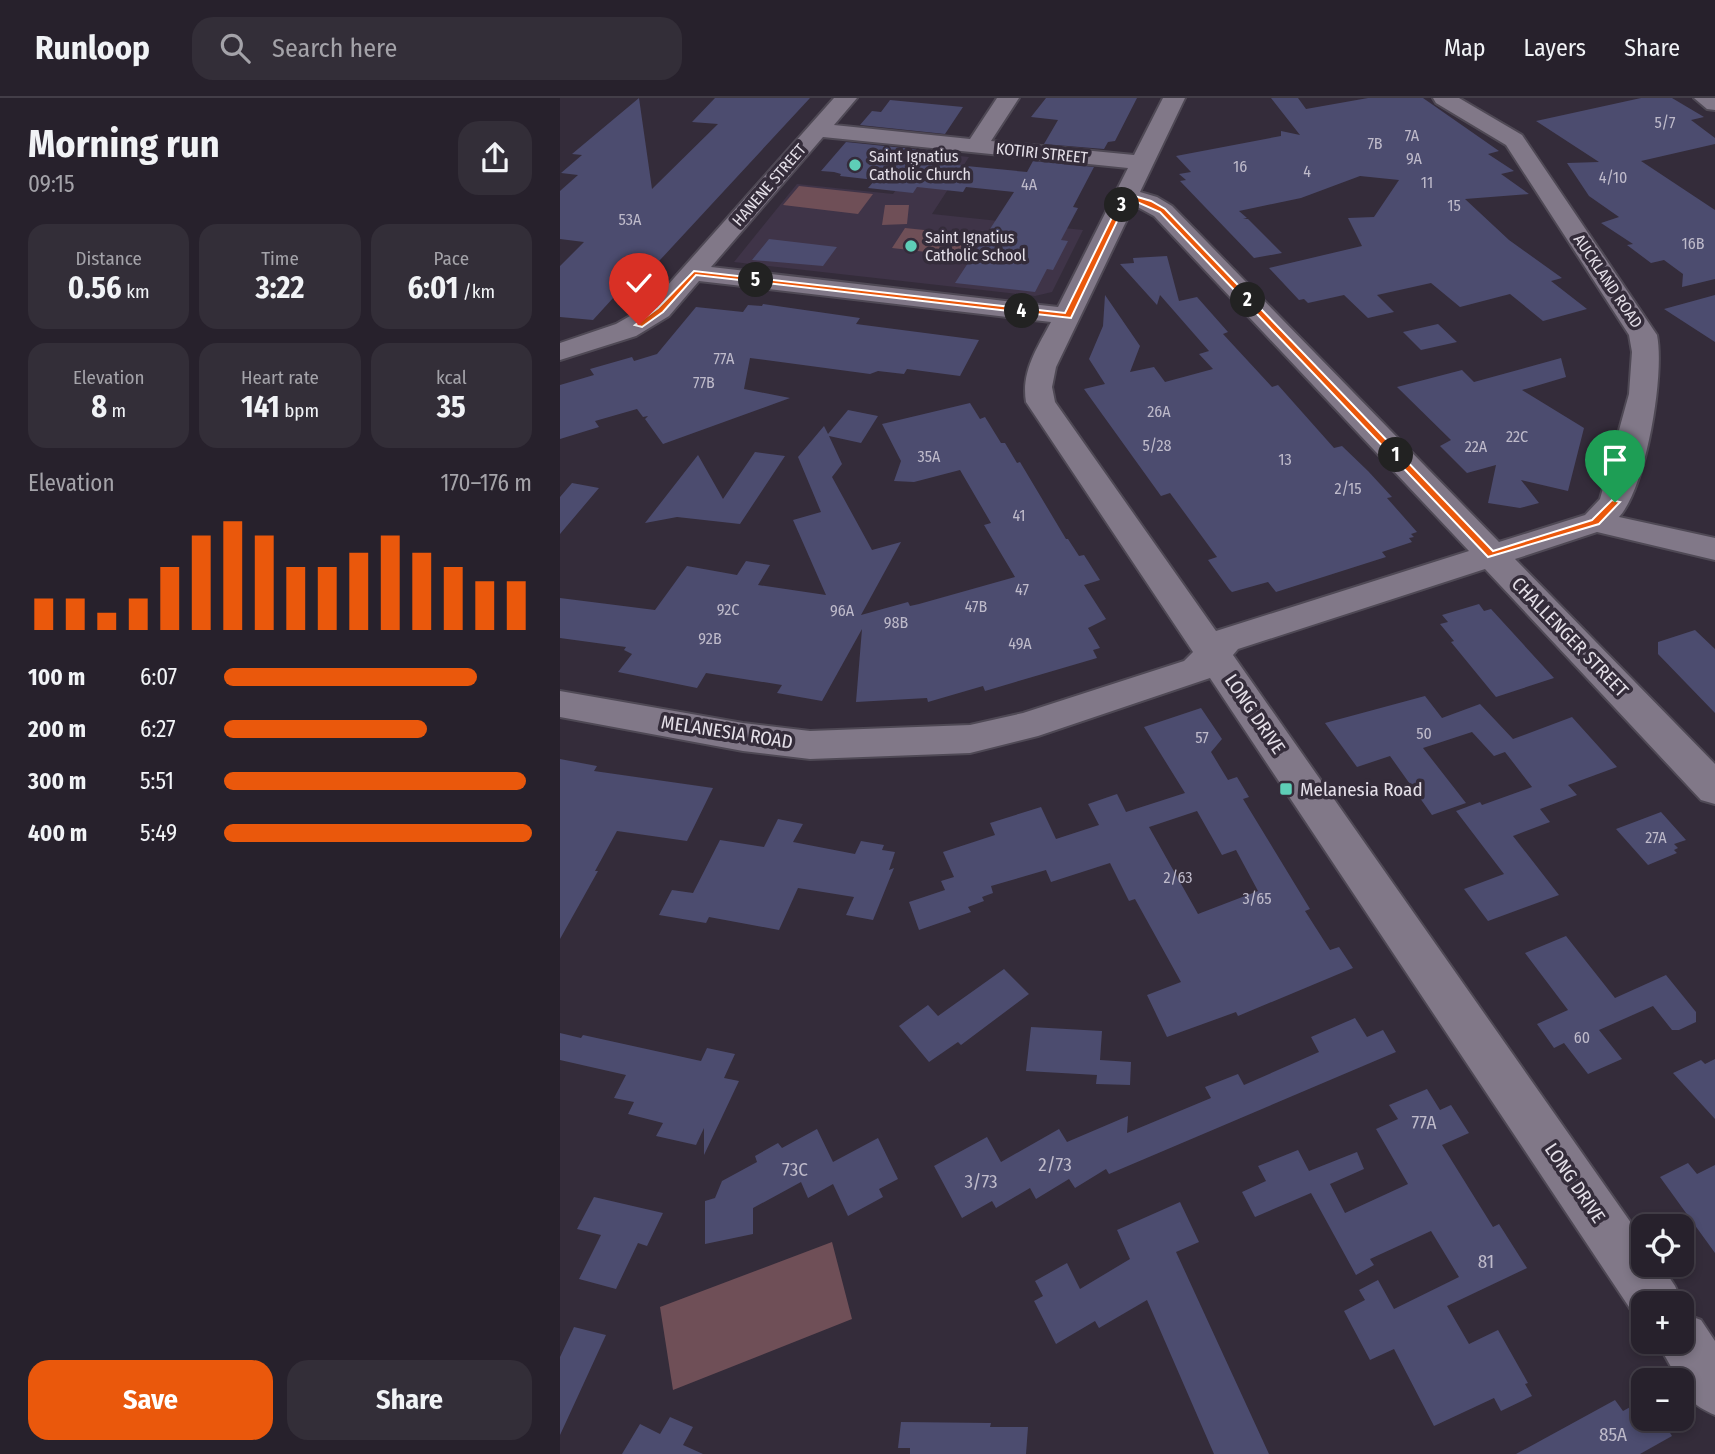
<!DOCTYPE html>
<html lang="en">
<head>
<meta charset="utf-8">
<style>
	body { margin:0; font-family:"Fira Sans Condensed",sans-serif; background:#332e38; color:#f1f3f6; height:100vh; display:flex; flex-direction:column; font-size:26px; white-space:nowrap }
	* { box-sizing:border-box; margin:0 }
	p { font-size:23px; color:#a4a3a9 }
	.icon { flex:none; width:38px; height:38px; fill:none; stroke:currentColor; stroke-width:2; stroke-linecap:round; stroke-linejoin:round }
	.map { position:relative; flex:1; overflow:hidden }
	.details { display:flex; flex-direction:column; background:#27212c; width:560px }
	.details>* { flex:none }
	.controls { position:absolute; left:1071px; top:1116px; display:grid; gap:14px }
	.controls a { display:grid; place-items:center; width:63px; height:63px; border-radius:14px; background:#27212c; box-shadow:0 4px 10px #0003,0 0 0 2px #433e48; font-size:35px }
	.pin { position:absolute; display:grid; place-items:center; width:60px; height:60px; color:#fff; margin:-72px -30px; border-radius:50% 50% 50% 0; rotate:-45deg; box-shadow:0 0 7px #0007 }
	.pin .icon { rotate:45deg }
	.km { position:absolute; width:35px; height:35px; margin:-18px; border-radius:50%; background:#222; color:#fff; font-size:19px; line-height:35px; text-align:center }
	.round { display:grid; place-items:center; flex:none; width:74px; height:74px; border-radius:21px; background:#332e38 }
	.head { display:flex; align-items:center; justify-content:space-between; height:119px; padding:0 28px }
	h1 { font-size:38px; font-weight:700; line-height:52px }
	.figures { display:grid; grid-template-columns:repeat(3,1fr); gap:10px; height:119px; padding:7px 28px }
	.figures div { display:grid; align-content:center; border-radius:18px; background:#332e38; text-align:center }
	.figures b { font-size:30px; font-weight:700 }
	.figures small { font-size:19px; font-weight:400 }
	.figures p { font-size:19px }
	.chart { height:196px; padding:14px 28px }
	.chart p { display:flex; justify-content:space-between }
	.chart svg { width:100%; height:126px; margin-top:7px; stroke:#ea580c; stroke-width:6 }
	.action { display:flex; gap:14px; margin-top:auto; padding:14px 28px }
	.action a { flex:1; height:80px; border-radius:21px; background:#ea580c; color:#fff; font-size:28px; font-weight:700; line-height:80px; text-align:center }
	.action a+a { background:#332e38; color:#f1f3f6 }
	ul { padding:0 28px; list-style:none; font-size:23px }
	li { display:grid; grid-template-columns:112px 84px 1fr; align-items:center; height:52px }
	li i { height:18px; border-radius:9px; background:#ea580c }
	header { display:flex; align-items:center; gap:42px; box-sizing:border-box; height:98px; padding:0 35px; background:#27212c; border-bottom:2px solid #433e48 }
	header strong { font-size:33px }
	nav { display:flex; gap:38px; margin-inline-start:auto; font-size:24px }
	.search { width:490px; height:63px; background:#332e38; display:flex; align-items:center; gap:18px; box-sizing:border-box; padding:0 24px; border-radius:21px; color:#a4a3a9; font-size:26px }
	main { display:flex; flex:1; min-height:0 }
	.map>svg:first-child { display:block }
</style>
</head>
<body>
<header>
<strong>Runloop</strong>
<div class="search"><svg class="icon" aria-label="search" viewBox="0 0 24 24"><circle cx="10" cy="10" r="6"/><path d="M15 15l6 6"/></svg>Search here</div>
<nav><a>Map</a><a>Layers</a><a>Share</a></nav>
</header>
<main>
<section class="details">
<div class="head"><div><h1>Morning run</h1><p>09:15</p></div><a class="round"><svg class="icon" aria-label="share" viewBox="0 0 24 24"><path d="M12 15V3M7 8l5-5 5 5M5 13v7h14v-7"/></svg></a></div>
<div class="figures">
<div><p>Distance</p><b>0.56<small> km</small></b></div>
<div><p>Time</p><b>3:22</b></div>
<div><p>Pace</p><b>6:01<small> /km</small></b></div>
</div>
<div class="figures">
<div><p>Elevation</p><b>8<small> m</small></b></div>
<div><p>Heart rate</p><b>141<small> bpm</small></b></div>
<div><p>kcal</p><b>35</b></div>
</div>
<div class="chart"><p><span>Elevation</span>170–176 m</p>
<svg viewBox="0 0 160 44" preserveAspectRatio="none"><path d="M5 44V33M15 44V33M25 44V38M35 44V33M45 44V22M55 44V11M65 44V6M75 44V11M85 44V22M95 44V22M105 44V17M115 44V11M125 44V17M135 44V22M145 44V27M155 44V27"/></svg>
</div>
<ul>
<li><b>100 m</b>6:07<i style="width:82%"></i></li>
<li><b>200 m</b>6:27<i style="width:66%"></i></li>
<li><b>300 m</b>5:51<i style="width:98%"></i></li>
<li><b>400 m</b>5:49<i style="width:100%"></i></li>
</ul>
<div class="action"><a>Save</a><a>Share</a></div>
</section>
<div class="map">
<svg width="1155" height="1356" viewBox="0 0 1155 1356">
	<rect width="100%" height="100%" fill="#342c3a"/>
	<path fill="#3f3448" d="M 363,54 L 409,59 L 372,116 L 523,132 L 492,194 L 475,198 L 174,164 L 237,86 L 333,96 Z"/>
	<path fill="#6f4f57" d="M 239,88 L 313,96 L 298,116 L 223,107 Z
		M 325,107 L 349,107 L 347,126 L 322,127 Z
		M 345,130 L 422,138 L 410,159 L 332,150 Z
		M 272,1144 L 292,1221 L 113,1292 L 100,1209 Z"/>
	<path fill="#4c4c6f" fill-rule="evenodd" d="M 79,0 L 92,91 L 158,26 L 132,24 L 155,0 L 250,0 L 88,175 L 75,176 L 33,222 L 0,219 L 0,168 L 24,144 L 0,141 L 0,93 L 18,77 L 1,75 L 22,57 L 12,56 Z
		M 486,0 L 577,0 L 555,43 L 548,44 L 544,51 L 484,46 L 498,22 L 471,19 Z
		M 711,0 L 738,0 L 746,11 L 808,0 L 863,0 L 939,53 L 928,56 L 954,73 L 941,76 L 969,96 L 905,101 L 949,142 L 1002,180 L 991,183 L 1027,211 L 983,223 L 950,196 L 900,209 L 871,185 L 817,197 L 834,214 L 808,220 L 784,197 L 748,205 L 744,201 L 739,202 L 709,170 L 802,148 L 788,120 L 814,119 L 839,82 L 800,78 L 741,100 L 679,113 L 687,120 L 683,121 L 688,121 L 722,155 L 694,160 L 620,83 L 626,82 L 619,76 L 631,74 L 616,58 L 721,38 L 721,33 L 740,37 Z
		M 1081,0 L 1112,0 L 1144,19 L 1131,22 L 1155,40 L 1155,46 L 1081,63 L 1155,112 L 1155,181 L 1122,189 L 1123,176 L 1104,162 L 1091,165 L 1067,147 L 1073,146 L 1041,125 L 1059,119 L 1029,98 L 1007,65 L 1039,64 L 976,23 Z
		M 330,2 L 403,9 L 385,36 L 300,27 L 312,13 L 321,14 Z
		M 286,44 L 373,53 L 365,64 L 467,74 L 473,63 L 534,69 L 513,109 L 518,110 L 501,142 L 508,143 L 493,172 L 487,171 L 475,194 L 395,185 L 454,94 L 406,89 L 403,94 L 357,89 L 353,95 L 308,90 L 315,82 L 280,78 L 281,76 L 274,74 L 261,73 Z
		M 209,141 L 277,149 L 263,168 L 192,162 Z
		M 607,158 L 619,203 L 637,199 L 668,234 L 663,236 L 712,289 L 718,287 L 774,350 L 782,348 L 808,373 L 832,399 L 827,400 L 857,434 L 851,436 L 854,439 L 849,440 L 852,444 L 822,454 L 826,459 L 716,494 L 708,484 L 672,494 L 669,491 L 648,462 L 657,459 L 610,395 L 601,398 L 524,291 L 545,286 L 529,261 L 543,228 L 545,197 L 580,248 L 570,274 L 594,269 L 605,284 L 653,271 L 639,256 L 649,253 L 600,197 L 597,207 L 560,166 L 574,165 L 573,160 Z
		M 1155,197 L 1155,244 L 1104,211 Z
		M 203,206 L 300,220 L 296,226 L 419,242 L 400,278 L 347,271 L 344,276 L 318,273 L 310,276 L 190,260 L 184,291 L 230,300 L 103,346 L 85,321 L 88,318 L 83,319 L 77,311 L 35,323 L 39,329 L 0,341 L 0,287 L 34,277 L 30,271 L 72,259 L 74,263 L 97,256 L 136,209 L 183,214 L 188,207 L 202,208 Z
		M 878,226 L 897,244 L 861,252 L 843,234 Z
		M 1001,260 L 1006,279 L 962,292 L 1024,330 L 1008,393 L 961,382 L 979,405 L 960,410 L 928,405 L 936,367 L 907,375 L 880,348 L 891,342 L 837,289 L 902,272 L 914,284 Z
		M 410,305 L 420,321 L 425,319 L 441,345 L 445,345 L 457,365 L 460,364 L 506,441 L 508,441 L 519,458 L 524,457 L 540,482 L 524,487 L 546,521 L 528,530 L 540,550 L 533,552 L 537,560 L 425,593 L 423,588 L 368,604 L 367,600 L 296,604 L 302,531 L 262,603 L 217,595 L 222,587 L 146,575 L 137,590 L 58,574 L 72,556 L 64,552 L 66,549 L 0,540 L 0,500 L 95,512 L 127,468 L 177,477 L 186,463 L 210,467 L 198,487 L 266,497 L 233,422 L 261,414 L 238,359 L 264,328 L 268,336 L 288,312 L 318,318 L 301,345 L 269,338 L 282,366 L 272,379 L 312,452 L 341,444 L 301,517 L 348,504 L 350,508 L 359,506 L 455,479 L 424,427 L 431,425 L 400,372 L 354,384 L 334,383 L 341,363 L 322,326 Z
		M 195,354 L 225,358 L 180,426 L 117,419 L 85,425 L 138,357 L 163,401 Z
		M 12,385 L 39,390 L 0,436 L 0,399 Z
		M 919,506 L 924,513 L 931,511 L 994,580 L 936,599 L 891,544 L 894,543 L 880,526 L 888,524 L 882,517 Z
		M 1135,532 L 1155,551 L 1155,615 L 1098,556 L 1098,544 Z
		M 865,598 L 882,620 L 920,606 L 953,641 L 1012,619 L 1057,669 L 1008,687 L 1017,697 L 980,711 L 990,724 L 953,738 L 999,797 L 928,823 L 904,791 L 944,776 L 896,713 L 920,704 L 922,707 L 972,689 L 945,654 L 934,658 L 912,634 L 863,650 L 906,705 L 872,717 L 830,658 L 797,669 L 765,625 Z
		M 641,610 L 662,641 L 651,654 L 668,682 L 677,679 L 689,699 L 683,701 L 750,811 L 745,813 L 770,852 L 779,849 L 793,870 L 678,918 L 676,914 L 607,939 L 587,897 L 621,884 L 575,801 L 569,803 L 550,765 L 491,784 L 486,772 L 431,788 L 433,795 L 422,799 L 424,803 L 408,809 L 411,814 L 359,832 L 349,804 L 385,792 L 381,783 L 394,779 L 383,754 L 435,737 L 430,725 L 481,709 L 496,741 L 539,727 L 528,706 L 557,696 L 566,714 L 625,695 L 584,629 ZM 637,713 L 662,757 L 676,752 L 698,793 L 638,816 L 589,729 Z
		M 0,661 L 37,668 L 34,673 L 153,690 L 127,743 L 57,733 L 35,773 L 38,773 L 0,841 Z
		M 1101,714 L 1126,742 L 1114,746 L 1118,750 L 1114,752 L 1117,755 L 1088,767 L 1056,731 Z
		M 218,721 L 243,726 L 233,744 L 295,756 L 301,743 L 324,747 L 322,752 L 335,754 L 329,772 L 334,770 L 313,822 L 286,817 L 294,799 L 238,790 L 219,832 L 149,819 L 146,825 L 99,817 L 112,792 L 133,795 L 160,742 L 204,749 Z
		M 1006,838 L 1055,900 L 1106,877 L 1136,914 L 1136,924 L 1119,932 L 1112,932 L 1093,908 L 1039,932 L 1062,961 L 1028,976 L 1004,945 L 994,950 L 977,926 L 1008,912 L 965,855 Z
		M 444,871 L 469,896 L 401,947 L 398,944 L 369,964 L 339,928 L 368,907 L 378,918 Z
		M 795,920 L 807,939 L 823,932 L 836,954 L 549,1076 L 546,1071 L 515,1090 L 509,1081 L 476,1101 L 470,1090 L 436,1110 L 432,1103 L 402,1120 L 374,1068 L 427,1039 L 441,1064 L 499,1031 L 507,1044 L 568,1018 L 567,1035 L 651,1000 L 645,989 L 678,976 L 684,987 L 759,954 L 751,939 Z
		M 471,929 L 542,933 L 540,962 L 571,964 L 570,987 L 536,986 L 537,977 L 466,973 Z
		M 0,935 L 21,940 L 23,937 L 141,963 L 147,950 L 175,956 L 164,980 L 179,983 L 144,1057 L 144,1030 L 136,1047 L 96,1038 L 103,1025 L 68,1016 L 74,1004 L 54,1000 L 66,977 L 0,962 Z
		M 1155,961 L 1155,1021 L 1113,975 L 1141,962 L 1145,966 Z
		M 867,991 L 880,1012 L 891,1007 L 909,1035 L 882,1047 L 933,1129 L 939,1126 L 967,1170 L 887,1208 L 909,1246 L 938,1232 L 968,1285 L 965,1286 L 972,1298 L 941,1313 L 934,1300 L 874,1328 L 834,1251 L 810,1262 L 784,1213 L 805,1202 L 799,1192 L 818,1182 L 834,1211 L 899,1179 L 871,1133 L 810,1161 L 814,1167 L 796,1177 L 751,1095 L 695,1119 L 682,1094 L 706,1083 L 698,1068 L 738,1052 L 749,1073 L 797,1054 L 804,1071 L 770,1086 L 785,1115 L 848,1086 L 816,1031 L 838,1021 L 829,1007 Z
		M 257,1031 L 273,1064 L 318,1040 L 338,1081 L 319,1091 L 323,1099 L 288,1118 L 273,1086 L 248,1100 L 241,1084 L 193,1110 L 193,1136 L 145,1146 L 145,1103 L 155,1100 L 162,1083 L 197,1064 L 195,1058 L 218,1045 L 222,1050 Z
		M 1128,1065 L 1137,1076 L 1155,1067 L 1155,1155 L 1100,1079 Z
		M 34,1099 L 103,1115 L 87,1148 L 78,1145 L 56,1191 L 19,1181 L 41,1137 L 17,1131 Z
		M 620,1104 L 639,1144 L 616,1154 L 709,1356 L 654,1356 L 587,1202 L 539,1230 L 535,1223 L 496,1246 L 474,1203 L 483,1198 L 475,1183 L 507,1165 L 520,1191 L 570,1161 L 557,1132 Z
		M 14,1229 L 46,1237 L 0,1337 L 0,1259 Z
		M 1055,1302 L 1063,1313 L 1083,1302 L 1083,1321 L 1101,1321 L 1112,1338 L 1080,1356 L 956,1356 Z
		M 110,1319 L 133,1329 L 123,1347 L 143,1356 L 62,1356 L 80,1326 L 100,1336 Z
		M 341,1324 L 431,1325 L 430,1329 L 468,1329 L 466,1356 L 350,1356 L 350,1350 L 338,1350 Z"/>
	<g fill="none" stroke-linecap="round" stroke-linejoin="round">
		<g stroke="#4f4955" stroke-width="4">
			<path id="minor" d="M 274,0 L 297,0 L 274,27 L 410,41 L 437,0 L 459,0 L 431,43 L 574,57 L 603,0 L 625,0 L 580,94 L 597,99 L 612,108 L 939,444 L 1025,417 L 1040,401 L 1069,296 L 1072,254 L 1069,237 L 946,47 L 876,5 L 873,0 L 899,0 L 962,37 L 1097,237 C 1105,276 1086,390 1059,419 L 1155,440 L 1155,462 L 1037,434 L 955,461 L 1155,666 L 1155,706 L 1141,702 L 925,471 L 678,551 L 673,557 L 1083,1142 L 1083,1167 L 1101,1167 L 1115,1188 L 1123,1206 L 1122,1209 L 1122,1206 L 1083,1206 L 1083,1226 L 1079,1224 L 650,580 L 478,638 L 410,655 L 250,661 L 183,653 L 0,619 L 0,593 L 183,625 L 250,633 L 410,627 L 463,615 L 624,563 L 633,554 L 466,304 C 461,274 477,250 491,224 L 139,183 L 109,218 L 76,238 L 0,262 L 0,245 L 56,226 L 91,206 ZM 263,39 L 568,70 L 498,209 L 151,169 ZM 574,107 L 594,118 L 909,453 L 656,533 L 495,304 L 492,289 L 496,269 Z
				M 1134,0 L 1155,0 L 1155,12 L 1147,11 Z
				M 1122,1215 L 1141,1222 L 1155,1243 L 1155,1317 C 1139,1310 1124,1301 1122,1283 L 1119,1283 L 1097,1244 L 1122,1244 Z"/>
		</g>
		<use href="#minor" fill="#817888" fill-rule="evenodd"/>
	</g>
	<path fill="#ea580c" stroke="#fff" stroke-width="2" d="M 564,95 L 591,103 L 605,111 L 933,453 L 1032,422 L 1052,402 L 1060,404 L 1039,426 L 928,459 L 600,114 L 568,100 L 511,220 L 136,177 L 103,214 L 82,229 L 75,227 L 98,210 L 134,173 L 505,215 Z"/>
	<g fill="#5eceb7" stroke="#342c3a" stroke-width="2.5">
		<circle cx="295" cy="67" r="7"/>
		<circle cx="351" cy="148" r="7"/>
		<rect x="719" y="684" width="14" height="14" rx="3.5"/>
	</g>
	<g text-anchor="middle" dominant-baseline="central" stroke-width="7" stroke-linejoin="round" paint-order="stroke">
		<g font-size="16" fill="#bebaca">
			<text x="1105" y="24">5/7</text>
			<text x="852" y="37">7A</text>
			<text x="815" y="45">7B</text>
			<text x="854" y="60">9A</text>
			<text x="680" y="68">16</text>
			<text x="747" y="73">4</text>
			<text x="1053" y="79">4/10</text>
			<text x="867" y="84">11</text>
			<text x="469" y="86">4A</text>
			<text x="894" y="107">15</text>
			<text x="70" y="121">53A</text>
			<text x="1133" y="145">16B</text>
			<text x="164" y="260">77A</text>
			<text x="144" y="284">77B</text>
			<text x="599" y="313">26A</text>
			<text x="957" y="338">22C</text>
			<text x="597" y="347">5/28</text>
			<text x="916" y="348">22A</text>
			<text x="369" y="358">35A</text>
			<text x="725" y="361">13</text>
			<text x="788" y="390">2/15</text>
			<text x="459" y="417">41</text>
			<text x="462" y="491">47</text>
			<text x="416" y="508">47B</text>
			<text x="168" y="511">92C</text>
			<text x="282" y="512">96A</text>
			<text x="336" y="524">98B</text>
			<text x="150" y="540">92B</text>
			<text x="460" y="545">49A</text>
			<text x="864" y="635">50</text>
			<text x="642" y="639">57</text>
			<text x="1096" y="739">27A</text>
			<text x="618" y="779">2/63</text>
			<text x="697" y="800">3/65</text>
			<text x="1022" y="939">60</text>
		</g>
		<g font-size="16" fill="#e4dfe8" stroke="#342c3a">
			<text transform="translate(482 55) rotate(6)">KOTIRI STREET</text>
			<text transform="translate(209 87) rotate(-49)">HANENE STREET</text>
			<text transform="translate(1048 183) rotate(56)">AUCKLAND ROAD</text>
		</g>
		<g font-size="16" fill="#e4dfe8" stroke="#342c3a" text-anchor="start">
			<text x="309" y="58">Saint Ignatius<tspan x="309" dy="18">Catholic Church</tspan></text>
			<text x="365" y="139">Saint Ignatius<tspan x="365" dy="18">Catholic School</tspan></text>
		</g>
		<g font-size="19" fill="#e4dfe8" stroke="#342c3a">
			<text transform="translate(1010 539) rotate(46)">CHALLENGER STREET</text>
			<text transform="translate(695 616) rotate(56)">LONG DRIVE</text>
			<text transform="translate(167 634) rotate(9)">MELANESIA ROAD</text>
			<text transform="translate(1015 1085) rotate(56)">LONG DRIVE</text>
		</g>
		<g font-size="19" fill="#e4dfe8" stroke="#342c3a" text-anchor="start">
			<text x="740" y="691">Melanesia Road</text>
		</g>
		<g font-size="19" fill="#bebaca">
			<text x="864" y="1024">77A</text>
			<text x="495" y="1066">2/73</text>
			<text x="235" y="1071">73C</text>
			<text x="421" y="1083">3/73</text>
			<text x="926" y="1163">81</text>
			<text x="1053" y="1336">85A</text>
		</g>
	</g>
</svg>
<div class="controls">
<a><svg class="icon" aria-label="locate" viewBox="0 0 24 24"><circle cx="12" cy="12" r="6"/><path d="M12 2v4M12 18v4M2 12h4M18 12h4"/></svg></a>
<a>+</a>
<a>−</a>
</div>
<div class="pin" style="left:1055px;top:404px;background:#1e9e55"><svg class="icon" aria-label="arrive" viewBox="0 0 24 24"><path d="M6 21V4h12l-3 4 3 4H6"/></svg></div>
<div class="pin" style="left:79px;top:227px;background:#d93025"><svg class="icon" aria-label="check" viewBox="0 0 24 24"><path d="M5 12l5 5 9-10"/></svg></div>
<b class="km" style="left:836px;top:357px">1</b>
<b class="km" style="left:688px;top:202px">2</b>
<b class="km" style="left:562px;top:107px">3</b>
<b class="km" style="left:462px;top:213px">4</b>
<b class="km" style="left:196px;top:182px">5</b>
</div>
</main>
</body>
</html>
